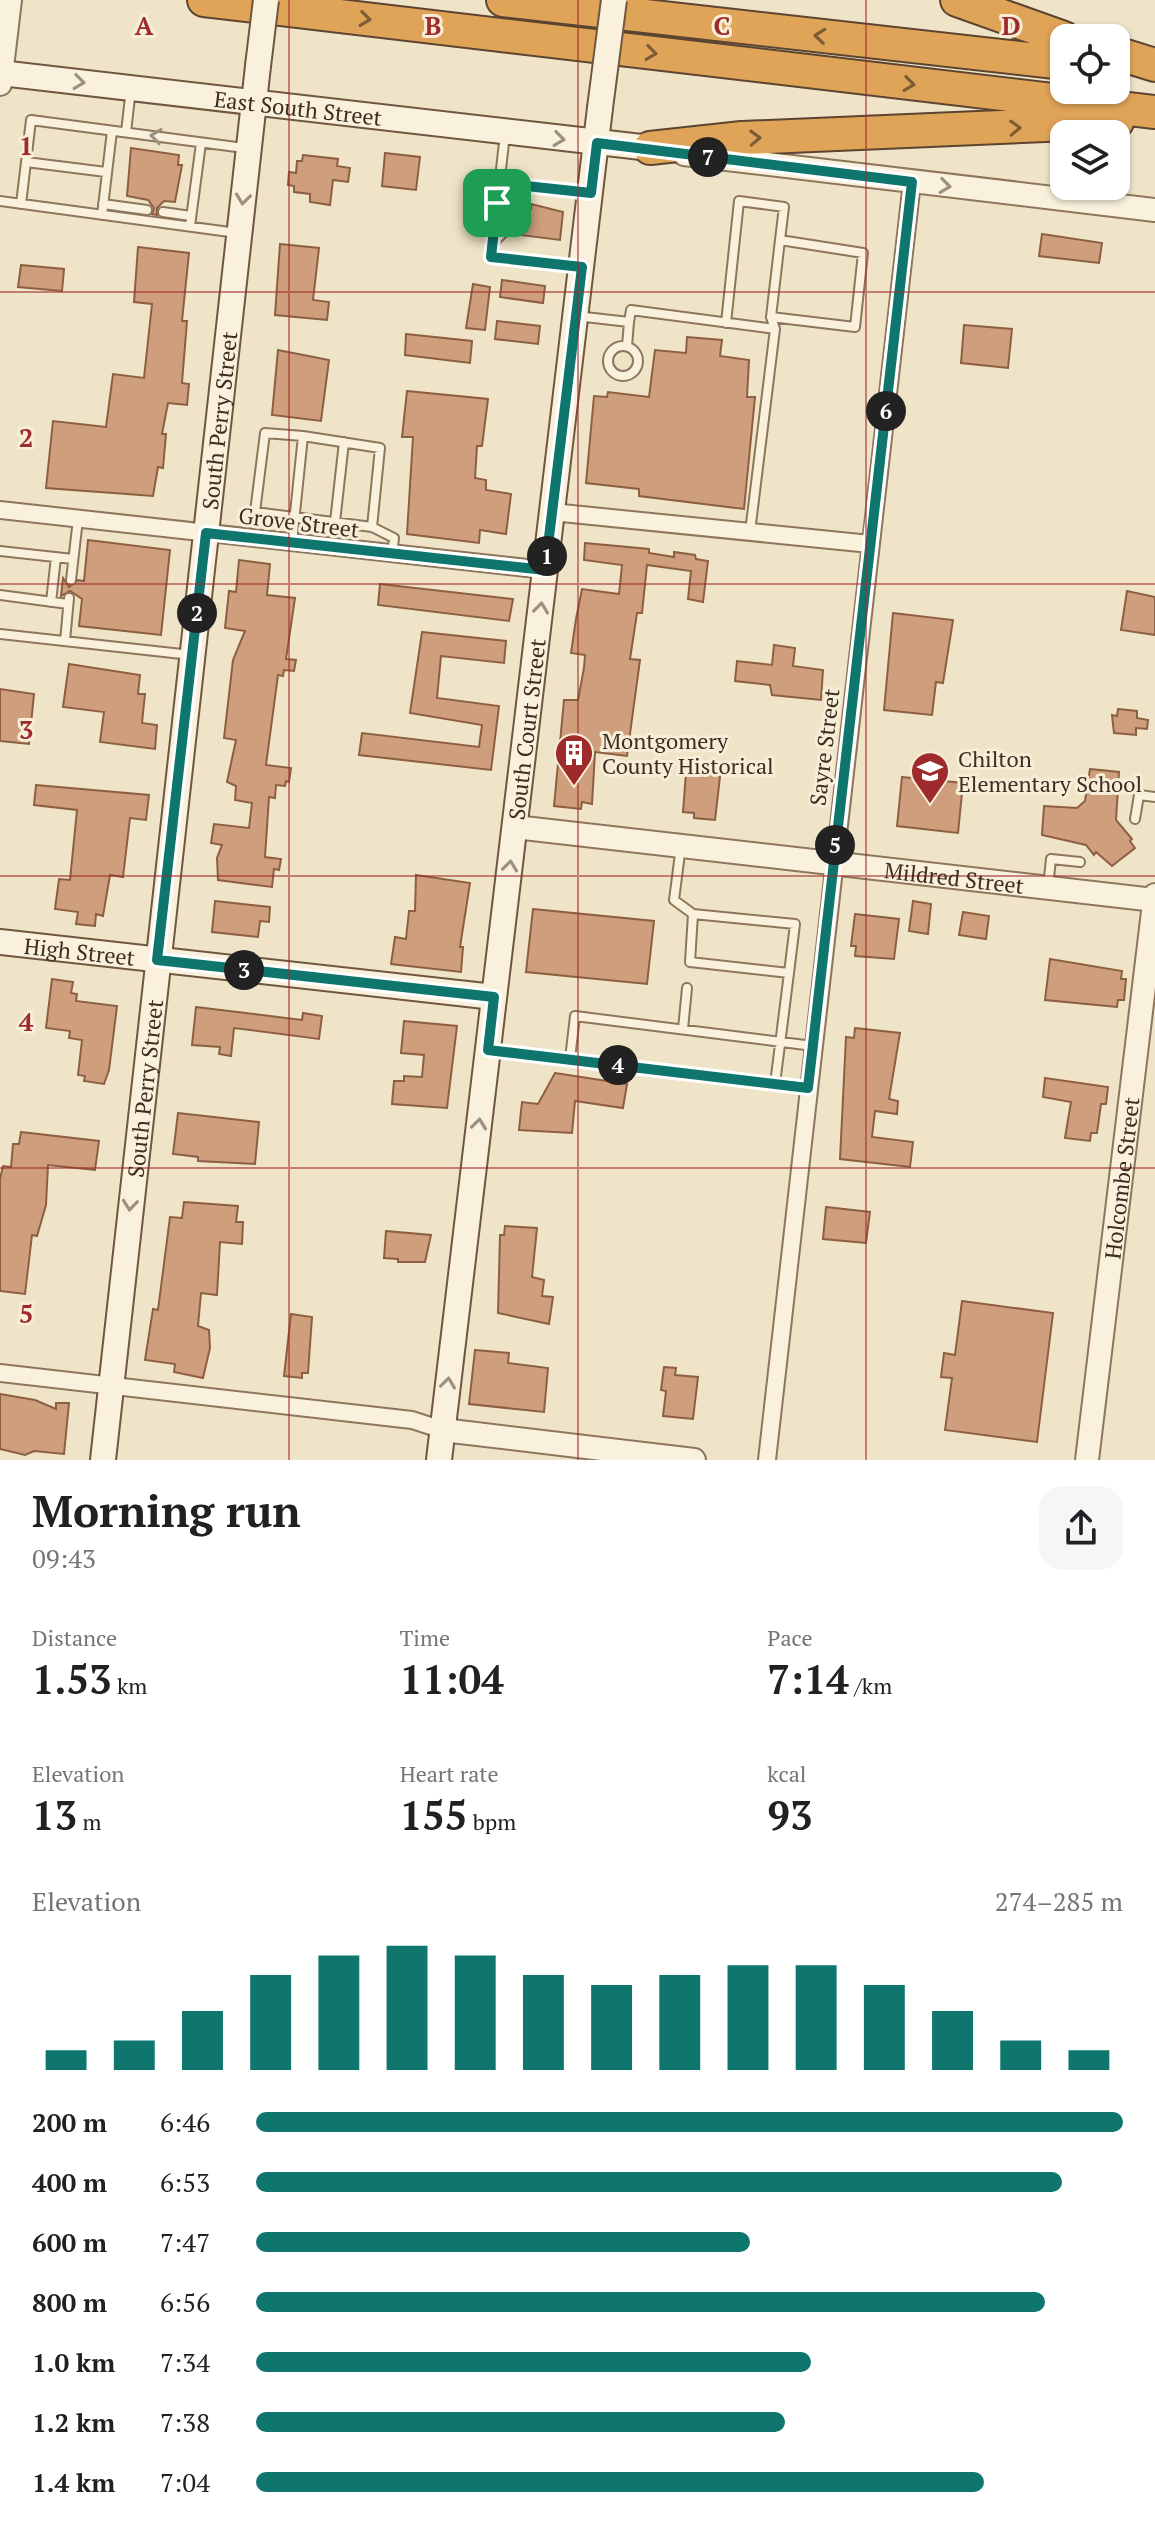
<!DOCTYPE html>
<html lang="en">
<head>
<meta charset="utf-8">
<style>
	body { margin:0; font-family:"PT Serif",serif; background:#f6f6f6; color:#202124; height:100vh; display:flex; flex-direction:column; font-size:30px; white-space:nowrap }
	* { box-sizing:border-box; margin:0 }
	p { font-size:26px; color:#757577 }
	.icon { flex:none; width:44px; height:44px; fill:none; stroke:currentColor; stroke-width:2; stroke-linecap:round; stroke-linejoin:round }
	.map { position:relative; height:1460px; overflow:hidden }
	.details { display:flex; flex-direction:column; background:#fff; flex:1 }
	.details>* { flex:none }
	.controls { position:absolute; left:1050px; top:24px; display:grid; gap:16px }
	.controls a { display:grid; place-items:center; width:80px; height:80px; border-radius:16px; background:#fff; box-shadow:0 2px 6px #0004; font-size:40px }
	.pin { position:absolute; display:grid; place-items:center; width:68px; height:68px; color:#fff; margin:-34px; border-radius:16px; box-shadow:0 4px 12px #0006 }
	.km { position:absolute; width:40px; height:40px; margin:-20px; border-radius:50%; background:#222; color:#fff; font-size:22px; line-height:40px; text-align:center }
	.round { display:grid; place-items:center; flex:none; width:84px; height:84px; border-radius:24px; background:#f6f6f6 }
	.summary { display:flex; align-items:center; justify-content:space-between; height:136px; padding:0 32px }
	h1 { font-size:44px; font-weight:700; line-height:60px }
	.stats { display:grid; grid-template-columns:repeat(3,1fr); gap:12px; height:136px; padding:8px 32px }
	.stats div { display:grid; align-content:center }
	.stats b { font-size:40px; font-weight:700 }
	.stats small { font-size:22px; font-weight:400 }
	.stats p { font-size:22px }
	.chart { height:224px; padding:16px 32px }
	.chart p { display:flex; justify-content:space-between }
	.chart svg { width:100%; height:144px; margin-top:8px; stroke:#0f766e; stroke-width:6 }
	ul { padding:0 32px; list-style:none; font-size:26px }
	li { display:grid; grid-template-columns:128px 96px 1fr; align-items:center; height:60px }
	li i { height:20px; border-radius:10px; background:#0f766e }
	.map>svg:first-child { display:block }
</style>
</head>
<body>
<div class="map">
<svg width="1155" height="1460" viewBox="0 0 1155 1460">
	<rect width="100%" height="100%" fill="#f0e4c8"/>
	<path fill="#cf9f7d" stroke="#8d5f41" stroke-width="2" d="M 131,148 L 179,155 L 178,165 L 182,165 L 175,202 L 164,201 L 157,208 L 157,215 L 152,214 L 154,208 L 148,200 L 127,196 Z
		M 385,153 L 420,157 L 416,190 L 382,186 Z
		M 303,155 L 338,159 L 337,166 L 350,168 L 348,182 L 333,180 L 330,205 L 310,202 L 310,194 L 294,192 L 294,186 L 288,185 L 289,172 L 296,173 L 297,161 L 302,161 Z
		M 531,204 L 563,212 L 560,240 L 512,234 L 514,207 L 531,209 Z
		M 1042,234 L 1102,243 L 1099,263 L 1039,256 Z
		M 280,244 L 319,248 L 313,300 L 329,302 L 327,320 L 275,315 Z
		M 138,247 L 189,253 L 182,321 L 187,321 L 182,383 L 189,384 L 187,405 L 168,403 L 162,434 L 166,434 L 163,468 L 158,467 L 153,496 L 46,488 L 53,421 L 106,427 L 113,374 L 144,378 L 152,304 L 134,302 Z
		M 21,265 L 64,269 L 62,291 L 18,287 Z
		M 502,280 L 545,286 L 543,303 L 500,297 Z
		M 473,284 L 490,287 L 485,330 L 466,328 Z
		M 497,321 L 540,326 L 538,344 L 495,339 Z
		M 964,325 L 1012,329 L 1008,368 L 961,363 Z
		M 406,334 L 472,341 L 470,363 L 405,355 Z
		M 687,337 L 722,340 L 720,356 L 749,360 L 747,397 L 755,397 L 744,509 L 639,496 L 639,489 L 586,483 L 594,396 L 607,397 L 608,392 L 649,397 L 655,350 L 686,353 Z
		M 278,350 L 329,360 L 321,421 L 272,415 Z
		M 407,391 L 488,399 L 482,446 L 477,446 L 475,478 L 486,480 L 486,490 L 511,494 L 506,534 L 480,530 L 479,543 L 407,534 L 413,437 L 402,437 Z
		M 88,540 L 170,550 L 161,635 L 79,626 L 82,599 L 70,591 L 61,596 L 63,578 L 69,587 L 78,580 L 84,581 Z
		M 585,543 L 649,549 L 649,553 L 674,557 L 674,552 L 695,555 L 696,559 L 708,561 L 703,602 L 688,599 L 691,571 L 647,565 L 642,613 L 637,613 L 630,659 L 640,660 L 627,756 L 595,752 L 592,804 L 582,802 L 581,809 L 554,806 L 564,700 L 578,700 L 584,668 L 585,655 L 571,653 L 576,619 L 582,589 L 619,594 L 622,565 L 584,560 Z
		M 239,560 L 270,564 L 267,595 L 295,598 L 286,659 L 296,660 L 294,671 L 284,670 L 283,676 L 278,675 L 266,765 L 291,768 L 289,782 L 286,781 L 285,786 L 276,785 L 275,798 L 269,797 L 265,857 L 281,859 L 279,870 L 274,869 L 272,887 L 218,880 L 217,858 L 222,845 L 211,843 L 214,824 L 249,828 L 252,803 L 235,800 L 236,786 L 227,782 L 236,740 L 224,738 L 233,660 L 245,631 L 225,628 L 229,591 L 236,592 Z
		M 380,584 L 513,599 L 509,621 L 378,605 Z
		M 1127,591 L 1155,597 L 1155,635 L 1121,630 Z
		M 893,613 L 953,620 L 943,683 L 936,682 L 932,715 L 884,710 Z
		M 422,632 L 506,641 L 504,663 L 441,656 L 437,698 L 499,706 L 491,770 L 359,755 L 362,733 L 479,747 L 482,725 L 410,713 Z
		M 774,645 L 795,648 L 793,666 L 823,670 L 821,700 L 772,695 L 770,685 L 735,681 L 737,661 L 772,665 Z
		M 69,664 L 140,675 L 138,694 L 145,694 L 142,723 L 157,725 L 155,749 L 100,742 L 104,712 L 63,707 Z
		M 0,689 L 34,694 L 29,744 L 0,741 Z
		M 1118,709 L 1137,711 L 1137,718 L 1148,720 L 1147,729 L 1136,728 L 1136,735 L 1114,733 L 1112,715 L 1117,716 Z
		M 701,766 L 721,768 L 715,820 L 694,818 L 694,813 L 683,812 L 686,773 L 701,776 Z
		M 1090,769 L 1119,772 L 1116,820 L 1132,839 L 1130,841 L 1135,848 L 1112,866 L 1096,852 L 1094,855 L 1086,845 L 1042,835 L 1044,806 L 1077,808 L 1085,801 Z
		M 902,777 L 963,783 L 958,833 L 897,826 Z
		M 36,785 L 149,795 L 146,820 L 130,818 L 123,877 L 110,875 L 103,916 L 96,914 L 95,926 L 76,924 L 78,912 L 55,909 L 59,879 L 70,880 L 77,810 L 34,805 Z
		M 416,875 L 470,883 L 460,947 L 463,947 L 461,972 L 391,964 L 395,937 L 406,939 L 409,911 L 415,911 Z
		M 215,901 L 270,907 L 269,922 L 260,921 L 258,937 L 212,932 Z
		M 913,901 L 931,904 L 928,934 L 909,931 Z
		M 533,909 L 654,921 L 647,984 L 526,972 Z
		M 963,912 L 989,916 L 986,939 L 959,935 Z
		M 855,914 L 899,919 L 894,959 L 855,956 L 856,946 L 851,946 Z
		M 1050,959 L 1122,971 L 1121,979 L 1126,979 L 1124,1000 L 1118,1000 L 1117,1007 L 1045,1000 Z
		M 52,979 L 73,982 L 71,993 L 77,994 L 76,1001 L 117,1006 L 109,1070 L 104,1084 L 84,1081 L 85,1076 L 78,1075 L 82,1040 L 69,1038 L 70,1031 L 46,1028 Z
		M 196,1007 L 302,1020 L 303,1013 L 322,1016 L 319,1039 L 234,1028 L 231,1056 L 219,1054 L 220,1047 L 192,1045 Z
		M 404,1021 L 457,1026 L 447,1108 L 392,1104 L 394,1081 L 404,1081 L 404,1076 L 422,1077 L 424,1055 L 401,1053 Z
		M 855,1028 L 900,1033 L 889,1099 L 898,1101 L 897,1114 L 875,1111 L 872,1137 L 913,1142 L 910,1167 L 840,1159 L 846,1037 L 854,1038 Z
		M 555,1073 L 627,1084 L 623,1108 L 575,1101 L 572,1133 L 519,1130 L 522,1102 L 538,1104 Z
		M 1045,1078 L 1108,1087 L 1106,1104 L 1101,1104 L 1097,1133 L 1091,1133 L 1090,1141 L 1065,1138 L 1071,1102 L 1043,1097 Z
		M 178,1113 L 259,1122 L 255,1164 L 198,1161 L 198,1157 L 173,1154 Z
		M 21,1132 L 99,1141 L 95,1170 L 48,1165 L 46,1205 L 37,1236 L 32,1235 L 25,1294 L 0,1291 L 0,1179 L 3,1166 L 11,1167 L 13,1144 L 19,1144 Z
		M 184,1202 L 238,1206 L 236,1222 L 243,1222 L 242,1244 L 220,1242 L 217,1295 L 201,1293 L 198,1326 L 209,1330 L 210,1348 L 203,1378 L 174,1372 L 175,1364 L 145,1360 L 153,1309 L 158,1310 L 170,1217 L 182,1218 Z
		M 826,1207 L 870,1212 L 866,1243 L 823,1239 Z
		M 505,1226 L 537,1228 L 532,1277 L 544,1280 L 542,1296 L 553,1297 L 549,1324 L 498,1313 L 500,1235 L 504,1235 Z
		M 386,1231 L 431,1235 L 425,1262 L 398,1262 L 398,1259 L 384,1258 Z
		M 962,1301 L 1053,1313 L 1037,1442 L 945,1430 L 952,1378 L 941,1377 L 944,1353 L 955,1355 Z
		M 291,1314 L 312,1317 L 308,1373 L 302,1373 L 302,1378 L 284,1376 Z
		M 475,1350 L 509,1353 L 508,1363 L 548,1368 L 544,1412 L 469,1404 Z
		M 664,1367 L 676,1368 L 675,1375 L 698,1377 L 693,1419 L 663,1416 L 666,1391 L 661,1390 Z
		M 0,1394 L 35,1400 L 56,1409 L 56,1403 L 69,1403 L 64,1454 L 34,1451 L 25,1455 L 0,1449 Z"/>
	<g fill="none" stroke-linecap="round" stroke-linejoin="round">
		<g stroke="#8d765c" stroke-width="12">
			<path id="service" d="M 126,132 L 131,89
				M 505,134 L 491,257 L 577,266
				M 26,162 L 106,172
				M 499,183 L 586,192
				M 0,201 L 237,233
				M 497,203 L 507,215 L 506,221
				M 21,204 L 31,120 L 244,148
				M 103,204 L 147,210
				M 163,212 L 191,216
				M 102,215 L 112,131
				M 190,226 L 201,143
				M 492,244 L 506,230
				M 576,316 L 629,322 L 631,310 L 775,329 L 750,532
				M 771,317 L 780,240
				M 726,323 L 739,201 L 784,207 L 780,240 L 863,253 L 855,327 L 771,317 L 775,329
				M608 361a15 15 0 1 1 30 0a15 15 0 1 1-30 0Z
				M 627,346 L 629,322
				M 335,522 L 344,442
				M 372,527 L 394,538 L 392,554
				M 292,542 L 303,436 L 265,433 L 255,512 L 372,527 L 380,448 L 303,436
				M 0,551 L 73,559
				M 71,580 L 78,519
				M 0,595 L 68,604
				M 51,602 L 56,557
				M 0,634 L 191,655
				M 65,641 L 69,598
				M 1135,819 L 1139,795 L 1155,797
				M 681,846 L 674,900 L 693,914 L 795,924 L 789,973 L 690,962 L 693,914
				M 1048,887 L 1051,859 L 1080,862
				M 683,1029 L 687,988
				M 492,1051 L 808,1088
				M 570,1059 L 575,1016 L 813,1046
				M 775,1084 L 789,973"/>
		</g>
		<g stroke="#8d765c" stroke-width="20">
			<path id="minor" d="M 0,510 L 545,570
				M 552,512 L 870,544
				M 0,1373 L 412,1420 L 443,1430
				M 767,1460 L 912,182"/>
		</g>
		<g stroke="#8d765c" stroke-width="26">
			<g id="tertiary">
				<path d="M 0,84 L 10,0"/>
				<path d="M 684,154 L 1155,210"/>
				<path id="s1" d="M 515,827 L 1155,900"/>
				<path d="M 443,1430 L 694,1460"/>
				<path id="s2" d="M 1087,1460 L 1155,895"/>
			</g>
		</g>
		<g stroke="#6f573f" stroke-width="28">
			<g id="secondary">
				<path id="s3" d="M 0,73 L 650,148"/>
				<path id="s4" d="M 0,942 L 494,997"/>
				<path id="s5" d="M 103,1460 L 258,66"/>
				<path id="s6" d="M 439,1460 L 600,108"/>
			</g>
		</g>
		<g stroke="#5b4430" stroke-width="36">
			<path id="motorway" d="M 204,0 L 1155,112
				M 503,0 L 1064,63
				M 957,0 L 1064,38
				M 1116,53 L 1155,65
				M 650,148 L 742,138 L 1117,122"/>
		</g>
		<use href="#service" stroke="#faf1dc" stroke-width="8"/>
		<use href="#minor" stroke="#faf1dc" stroke-width="16"/>
		<use href="#tertiary" stroke="#faf1dc" stroke-width="22"/>
		<use href="#secondary" stroke="#faf1dc" stroke-width="24"/>
		<use href="#motorway" stroke="#e0a458" stroke-width="32"/>
		<g stroke="#6f573f" stroke-width="28" stroke-linecap="butt">
			<path id="secondary-bridge" d="M 258,66 L 266,0
				M 600,108 L 614,0"/>
		</g>
		<use href="#secondary-bridge" stroke="#faf1dc" stroke-width="24"/>
	</g>
	<defs><path id="oneway-chevron" d="M-2-3.5L2.5 0L-2 3.5" fill="none" stroke-width="1.6" stroke-linecap="round" stroke-linejoin="round" transform="scale(2)"/></defs>
	<g stroke="#7e5d36">
		<use href="#oneway-chevron" transform="translate(365 19) rotate(7)"/>
		<use href="#oneway-chevron" transform="translate(820 36) rotate(-174)"/>
		<use href="#oneway-chevron" transform="translate(651 53) rotate(7)"/>
		<use href="#oneway-chevron" transform="translate(909 84) rotate(7)"/>
		<use href="#oneway-chevron" transform="translate(1015 128) rotate(-2)"/>
		<use href="#oneway-chevron" transform="translate(755 138) rotate(-2)"/>
	</g>
	<g stroke="#9c907e">
		<use href="#oneway-chevron" transform="translate(79 82) rotate(7)"/>
		<use href="#oneway-chevron" transform="translate(156 136) rotate(-172)"/>
		<use href="#oneway-chevron" transform="translate(559 139) rotate(7)"/>
		<use href="#oneway-chevron" transform="translate(945 186) rotate(7)"/>
		<use href="#oneway-chevron" transform="translate(243 199) rotate(97)"/>
		<use href="#oneway-chevron" transform="translate(541 608) rotate(-83)"/>
		<use href="#oneway-chevron" transform="translate(510 866) rotate(-83)"/>
		<use href="#oneway-chevron" transform="translate(479 1124) rotate(-83)"/>
		<use href="#oneway-chevron" transform="translate(130 1205) rotate(96)"/>
		<use href="#oneway-chevron" transform="translate(448 1383) rotate(-83)"/>
	</g>
	<g fill="none" stroke-linecap="round" stroke-linejoin="round">
		<g stroke="#fff" stroke-width="16">
			<path id="route" d="M 597,143 L 912,182 L 808,1088 L 488,1050 L 494,997 L 157,960 L 206,533 L 545,570 L 582,267 L 491,257 L 499,183 L 591,193 Z"/>
		</g>
		<use href="#route" stroke="#0f766e" stroke-width="10"/>
	</g>
	<path fill="none" stroke="#9e2a2b" stroke-width="2" stroke-opacity="0.55" d="M 289,0 L 289,1460M 578,0 L 578,1460M 866,0 L 866,1460M 0,292 L 1155,292M 0,584 L 1155,584M 0,876 L 1155,876M 0,1168 L 1155,1168"/>
	<defs>
		<g id="building-pin" transform="scale(2)"><path d="M0 17L-7.5 6A9.5 9.5 0 1 1 7.5 6Z" fill="#9e2a2b" stroke="#f7eed8"/><path d="M-4-6H4V6H1V3H-1V6H-4ZM-2.5-4.3h1.7v1.8h-1.7ZM.8-4.3h1.7v1.8H.8ZM-2.5-1h1.7V.8h-1.7ZM.8-1h1.7V.8H.8Z" fill="#fff"/></g>
		<g id="school-pin" transform="scale(2)"><path d="M0 17L-7.5 6A9.5 9.5 0 1 1 7.5 6Z" fill="#9e2a2b" stroke="#f7eed8"/><path d="M0-5L7-2L0 1L-7-2ZM-4 1L0 2.5L4 1V4Q0 6-4 4Z" fill="#fff"/></g>
	</defs>
	<g fill-rule="evenodd">
		<use href="#building-pin" x="574" y="753"/>
		<use href="#school-pin" x="930" y="771"/>
	</g>
	<g text-anchor="middle" dominant-baseline="central" stroke-width="6" stroke-linejoin="round" paint-order="stroke">
		<g font-size="22" fill="#3d2e20" stroke="#f7eed8">
			<text stroke="none"><textPath href="#s3" startOffset="300">East South Street</textPath></text>
			<text stroke="none"><textPath href="#s5" startOffset="1046">South Perry Street</textPath></text>
			<text transform="translate(299 522) rotate(7)">Grove Street</text>
			<text stroke="none"><textPath href="#s6" startOffset="736">South Court Street</textPath></text>
			<text transform="translate(824 747) rotate(-83)">Sayre Street</text>
			<text stroke="none"><textPath href="#s1" startOffset="442">Mildred Street</textPath></text>
			<text stroke="none"><textPath href="#s4" startOffset="80">High Street</textPath></text>
			<text stroke="none"><textPath href="#s5" startOffset="374">South Perry Street</textPath></text>
			<text stroke="none"><textPath href="#s2" startOffset="284">Holcombe Street</textPath></text>
		</g>
		<g font-size="22" fill="#3d2e20" stroke="#f7eed8" text-anchor="start">
			<text x="602" y="740">Montgomery<tspan x="602" dy="25">County Historical</tspan></text>
			<text x="958" y="758">Chilton<tspan x="958" dy="25">Elementary School</tspan></text>
		</g>
	</g>
	<g font-size="26" text-anchor="middle" font-weight="bold" fill="#9e2a2b" stroke="#f7eed8" stroke-width="6" stroke-linejoin="round" paint-order="stroke">
		<text x="144" y="35">A</text>
		<text x="433" y="35">B</text>
		<text x="722" y="35">C</text>
		<text x="1011" y="35">D</text>
		<text x="26" y="155">1</text>
		<text x="26" y="447">2</text>
		<text x="26" y="739">3</text>
		<text x="26" y="1031">4</text>
		<text x="26" y="1323">5</text>
	</g>
</svg>
<div class="controls">
<a><svg class="icon" aria-label="locate" viewBox="0 0 24 24"><circle cx="12" cy="12" r="6"/><path d="M12 2v4M12 18v4M2 12h4M18 12h4"/></svg></a>
<a><svg class="icon" aria-label="layers" viewBox="0 0 24 24"><path d="M12 4l9 5-9 5-9-5zM3 14l9 5 9-5"/></svg></a>
</div>
<div class="pin" style="left:497px;top:203px;background:#1e9e55"><svg class="icon" aria-label="arrive" viewBox="0 0 24 24"><path d="M6 21V4h12l-3 4 3 4H6"/></svg></div>
<b class="km" style="left:547px;top:556px">1</b>
<b class="km" style="left:197px;top:613px">2</b>
<b class="km" style="left:244px;top:970px">3</b>
<b class="km" style="left:618px;top:1065px">4</b>
<b class="km" style="left:835px;top:845px">5</b>
<b class="km" style="left:886px;top:411px">6</b>
<b class="km" style="left:708px;top:157px">7</b>
</div>
<section class="details">
<div class="summary"><div><h1>Morning run</h1><p>09:43</p></div><a class="round"><svg class="icon" aria-label="share" viewBox="0 0 24 24"><path d="M12 15V3M7 8l5-5 5 5M5 13v7h14v-7"/></svg></a></div>
<div class="stats">
<div><p>Distance</p><b>1.53<small> km</small></b></div>
<div><p>Time</p><b>11:04</b></div>
<div><p>Pace</p><b>7:14<small> /km</small></b></div>
</div>
<div class="stats">
<div><p>Elevation</p><b>13<small> m</small></b></div>
<div><p>Heart rate</p><b>155<small> bpm</small></b></div>
<div><p>kcal</p><b>93</b></div>
</div>
<div class="chart"><p><span>Elevation</span>274–285 m</p>
<svg viewBox="0 0 160 44" preserveAspectRatio="none"><path d="M5 44V38M15 44V35M25 44V26M35 44V15M45 44V9M55 44V6M65 44V9M75 44V15M85 44V18M95 44V15M105 44V12M115 44V12M125 44V18M135 44V26M145 44V35M155 44V38"/></svg>
</div>
<ul>
<li><b>200 m</b>6:46<i style="width:100%"></i></li>
<li><b>400 m</b>6:53<i style="width:93%"></i></li>
<li><b>600 m</b>7:47<i style="width:57%"></i></li>
<li><b>800 m</b>6:56<i style="width:91%"></i></li>
<li><b>1.0 km</b>7:34<i style="width:64%"></i></li>
<li><b>1.2 km</b>7:38<i style="width:61%"></i></li>
<li><b>1.4 km</b>7:04<i style="width:84%"></i></li>
</ul>
</section>
</body>
</html>
